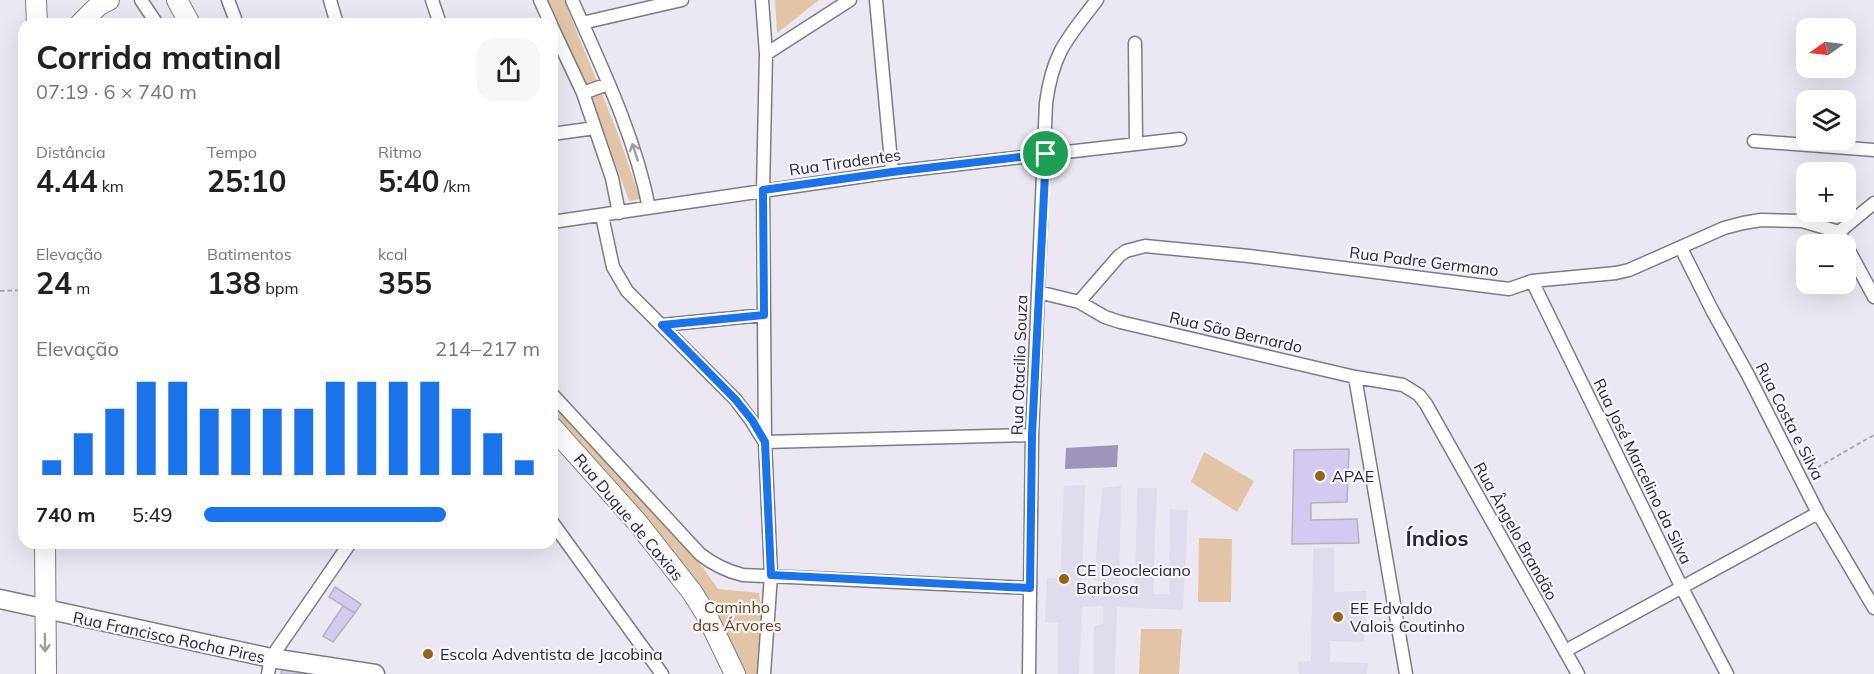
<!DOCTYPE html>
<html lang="pt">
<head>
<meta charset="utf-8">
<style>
	body { margin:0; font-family:Mulish,sans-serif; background:#f6f6f6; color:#202124; height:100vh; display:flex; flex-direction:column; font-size:22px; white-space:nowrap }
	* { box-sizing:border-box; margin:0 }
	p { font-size:20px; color:#757577 }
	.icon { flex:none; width:33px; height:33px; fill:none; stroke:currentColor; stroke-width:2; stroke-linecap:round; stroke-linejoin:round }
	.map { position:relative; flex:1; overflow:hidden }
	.details { position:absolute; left:18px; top:18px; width:540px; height:531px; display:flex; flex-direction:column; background:#fff; border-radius:18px; box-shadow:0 6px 24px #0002 }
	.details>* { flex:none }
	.needle { width:39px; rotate:256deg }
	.fabs { position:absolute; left:1796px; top:18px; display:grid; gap:12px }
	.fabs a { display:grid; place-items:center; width:60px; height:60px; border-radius:12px; background:#fff; box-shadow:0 6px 24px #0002; font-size:30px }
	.pin { position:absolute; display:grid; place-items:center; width:51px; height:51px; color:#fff; margin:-26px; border:3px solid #fff; border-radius:50%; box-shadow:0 2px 6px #0007 }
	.round { display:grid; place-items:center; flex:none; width:63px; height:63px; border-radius:18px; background:#f6f6f6 }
	.overview { display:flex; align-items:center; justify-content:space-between; height:102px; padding:0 18px }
	h1 { font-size:33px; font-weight:700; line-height:45px }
	.metrics { display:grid; grid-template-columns:repeat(3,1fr); gap:9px; height:102px; padding:6px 18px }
	.metrics div { display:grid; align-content:center }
	.metrics b { font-size:30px; font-weight:700 }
	.metrics small { font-size:16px; font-weight:400 }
	.metrics p { font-size:16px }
	.chart { height:168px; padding:12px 18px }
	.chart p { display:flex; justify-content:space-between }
	.chart svg { width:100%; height:108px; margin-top:6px; stroke:#1a73e8; stroke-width:6 }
	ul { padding:0 18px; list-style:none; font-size:20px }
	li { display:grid; grid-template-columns:96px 72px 1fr; align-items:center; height:45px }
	li i { height:15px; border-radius:8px; background:#1a73e8 }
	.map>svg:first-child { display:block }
</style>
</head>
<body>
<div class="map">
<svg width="1874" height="674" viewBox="0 0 1874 674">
	<rect width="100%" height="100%" fill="#ebe8f3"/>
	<path fill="#e0dbed" d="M 1085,485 L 1082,593 L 1103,594 L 1104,582 L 1094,580 L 1102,488 L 1121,486 L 1119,593 L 1135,593 L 1137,488 L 1157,488 L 1153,594 L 1169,594 L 1170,509 L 1188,510 L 1183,610 L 1117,607 L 1115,674 L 1094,674 L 1094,626 L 1103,624 L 1103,606 L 1082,607 L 1079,674 L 1058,674 L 1058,623 L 1045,622 L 1047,578 L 1060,578 L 1064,486 Z
		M 1313,548 L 1334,548 L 1334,592 L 1366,591 L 1364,642 L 1330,641 L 1330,662 L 1368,663 L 1367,674 L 1299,674 L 1298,662 L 1311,661 Z"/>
	<path fill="#e1c5a6" d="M 548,0 L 564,0 L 618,134 L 640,199 L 629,201 L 606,137 Z
		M 775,0 L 819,0 L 777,33 Z
		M 552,405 L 687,545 L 718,589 L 759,593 L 761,608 L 758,674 L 739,674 L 707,607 L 552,424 Z
		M 1204,452 L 1254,481 L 1237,512 L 1191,482 Z
		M 1199,538 L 1232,539 L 1231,602 L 1198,602 Z
		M 1141,629 L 1182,629 L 1179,674 L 1139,674 Z"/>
	<path fill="#9f94b9" d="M 1118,445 L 1117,467 L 1065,469 L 1066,448 Z"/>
	<path fill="#d4c9f1" stroke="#b5b2bc" stroke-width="1.5" d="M 1349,449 L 1347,502 L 1311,503 L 1311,520 L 1357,519 L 1359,543 L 1292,544 L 1294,450 Z
		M 335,587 L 361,604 L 355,613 L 329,597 Z
		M 343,606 L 355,613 L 333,642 L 323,636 Z
		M 282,667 L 316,674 L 281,674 Z"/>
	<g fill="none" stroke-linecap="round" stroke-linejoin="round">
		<g stroke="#7e7b85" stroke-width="15">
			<path id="street" d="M 141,0 L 157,24
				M 228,0 L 237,24
				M 330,0 L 337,24
				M 432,0 L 440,24
				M 540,0 L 551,24
				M 572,0 C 602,68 635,136 649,208
				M 762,0 L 766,54 L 763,190 L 765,442 L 771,575 L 764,674
				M 876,0 L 892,172
				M 582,23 L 682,0
				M 552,27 L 583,93 L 612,178 L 619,213
				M 1135,43 L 1136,144
				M 766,54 L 850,0
				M 583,93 L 608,84
				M 552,134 L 595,128
				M 1754,141 L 1874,150
				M 602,216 L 613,267 L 627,291 L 735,399 L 751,420 L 764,441
				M 552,222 L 892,172 L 1180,139
				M 1839,232 L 1874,297
				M 1681,248 L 1712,310 L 1748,375 L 1818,513 L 1874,608
				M 1532,281 L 1682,588 L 1727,674
				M 1038,292 L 1079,302 L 1105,317 L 1120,322 L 1355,377 L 1403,385 L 1419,395 L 1426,404 L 1578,674
				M 1079,302 L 1119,256 L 1126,251 L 1145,246 L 1249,256 L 1509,289 L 1532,281 L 1616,273 L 1629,270 L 1724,228 L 1743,223 L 1761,220 L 1802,221 L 1839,232 L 1874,203
				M 662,325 L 764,315
				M 1355,377 L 1406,674
				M 552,394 L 700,554 C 714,565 726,571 743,575 L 1030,588
				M 765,442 L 1032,435
				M 552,522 L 662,674
				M 1565,651 L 1818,513
				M 268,674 L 271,658 L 350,543
				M 1029,674 L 1032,435 L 1046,103 C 1053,52 1067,39 1097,0"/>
		</g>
		<g stroke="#7e7b85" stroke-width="21">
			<path id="secondary" d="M 0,599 L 271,658 L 375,674"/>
		</g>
		<g stroke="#7e7b85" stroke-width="22">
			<path id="primary" d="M 36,0 L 37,24
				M 177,0 L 190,24
				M 80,24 L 99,5 L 109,0
				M 552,427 L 637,522 L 692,592 L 707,616 L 735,674
				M 45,543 L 46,674"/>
		</g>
		<path stroke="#aca9b2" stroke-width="2" stroke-dasharray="4.5 3" stroke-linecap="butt" d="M 0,291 L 24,290
			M 1811,471 L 1874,435"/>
		<use href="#street" stroke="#fff" stroke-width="12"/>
		<use href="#secondary" stroke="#fff" stroke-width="18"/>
		<use href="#primary" stroke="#fff" stroke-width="20"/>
	</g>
	<defs><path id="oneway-shaft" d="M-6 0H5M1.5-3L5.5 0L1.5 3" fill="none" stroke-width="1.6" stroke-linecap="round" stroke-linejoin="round" transform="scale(1.5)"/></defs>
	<g stroke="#9f9ea0">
		<use href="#oneway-shaft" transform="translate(635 152) rotate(-108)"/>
		<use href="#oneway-shaft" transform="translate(45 643) rotate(89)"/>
	</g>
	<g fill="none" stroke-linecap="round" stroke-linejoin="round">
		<g stroke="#fff" stroke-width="12">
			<path id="route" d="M 1046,154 L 1032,435 L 1030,588 L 771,575 L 765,442 L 752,420 L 735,399 L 662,325 L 764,315 L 763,190 L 892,172 Z"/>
		</g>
		<use href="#route" stroke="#1a73e8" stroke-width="8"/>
	</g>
	<g fill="#966317" stroke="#f8f5fe" stroke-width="2">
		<circle cx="1320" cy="476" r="6"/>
		<circle cx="1064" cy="579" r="6"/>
		<circle cx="1338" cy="617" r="6"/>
		<circle cx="428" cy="654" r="6"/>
	</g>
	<g text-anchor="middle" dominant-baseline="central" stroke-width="4.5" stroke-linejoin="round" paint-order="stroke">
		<g font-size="16" fill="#29282c" stroke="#f8f5fe">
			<text transform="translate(845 162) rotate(-8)">Rua Tiradentes</text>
			<text transform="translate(1424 261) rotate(7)">Rua Padre Germano</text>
			<text transform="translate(1236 332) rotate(13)">Rua São Bernardo</text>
			<text transform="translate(1019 365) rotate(-88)">Rua Otacilio Souza</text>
			<text transform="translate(1790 421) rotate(63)">Rua Costa e Silva</text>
			<text transform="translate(1643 471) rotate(64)">Rua José Marcelino da Silva</text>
			<text transform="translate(629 517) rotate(50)">Rua Duque de Caxias</text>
			<text transform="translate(1516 531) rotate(61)">Rua Ângelo Brandão</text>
			<text transform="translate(169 637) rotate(12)">Rua Francisco Rocha Pires</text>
		</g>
		<g font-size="16" fill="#29282c" stroke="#f8f5fe" text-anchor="start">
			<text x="1332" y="476">APAE</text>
			<text x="1076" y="570">CE Deocleciano<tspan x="1076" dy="18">Barbosa</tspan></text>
			<text x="1350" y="608">EE Edvaldo<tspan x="1350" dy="18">Valois Coutinho</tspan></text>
			<text x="440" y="654">Escola Adventista de Jacobina</text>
		</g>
		<g font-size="16" fill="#694306" stroke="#f8f5fe">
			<text x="737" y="607">Caminho<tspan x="737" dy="18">das Árvores</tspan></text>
		</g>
		<g font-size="22" font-weight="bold" fill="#29282c" stroke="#f8f5fe">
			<text x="1437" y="538">Índios</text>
		</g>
	</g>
</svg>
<div class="fabs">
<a><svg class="needle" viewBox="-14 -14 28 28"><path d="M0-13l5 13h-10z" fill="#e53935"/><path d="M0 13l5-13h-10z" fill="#757577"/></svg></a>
<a><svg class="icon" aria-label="layers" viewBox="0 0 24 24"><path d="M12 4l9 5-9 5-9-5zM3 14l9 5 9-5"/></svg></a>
<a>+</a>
<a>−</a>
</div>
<div class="pin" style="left:1046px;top:154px;background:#1e9e55"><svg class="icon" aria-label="arrive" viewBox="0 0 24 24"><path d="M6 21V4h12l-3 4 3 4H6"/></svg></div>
<section class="details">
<div class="overview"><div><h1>Corrida matinal</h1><p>07:19 · 6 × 740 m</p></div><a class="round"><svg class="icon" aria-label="share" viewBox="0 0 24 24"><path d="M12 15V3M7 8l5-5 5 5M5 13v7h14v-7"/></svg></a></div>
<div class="metrics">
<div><p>Distância</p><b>4.44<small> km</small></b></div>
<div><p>Tempo</p><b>25:10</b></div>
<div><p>Ritmo</p><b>5:40<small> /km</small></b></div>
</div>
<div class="metrics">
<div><p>Elevação</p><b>24<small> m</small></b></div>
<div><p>Batimentos</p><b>138<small> bpm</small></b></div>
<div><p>kcal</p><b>355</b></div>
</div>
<div class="chart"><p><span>Elevação</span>214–217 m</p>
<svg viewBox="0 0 160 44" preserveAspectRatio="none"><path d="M5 44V38M15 44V27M25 44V17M35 44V6M45 44V6M55 44V17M65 44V17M75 44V17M85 44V17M95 44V6M105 44V6M115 44V6M125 44V6M135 44V17M145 44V27M155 44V38"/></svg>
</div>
<ul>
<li><b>740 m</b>5:49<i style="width:72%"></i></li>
</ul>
</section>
</div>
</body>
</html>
